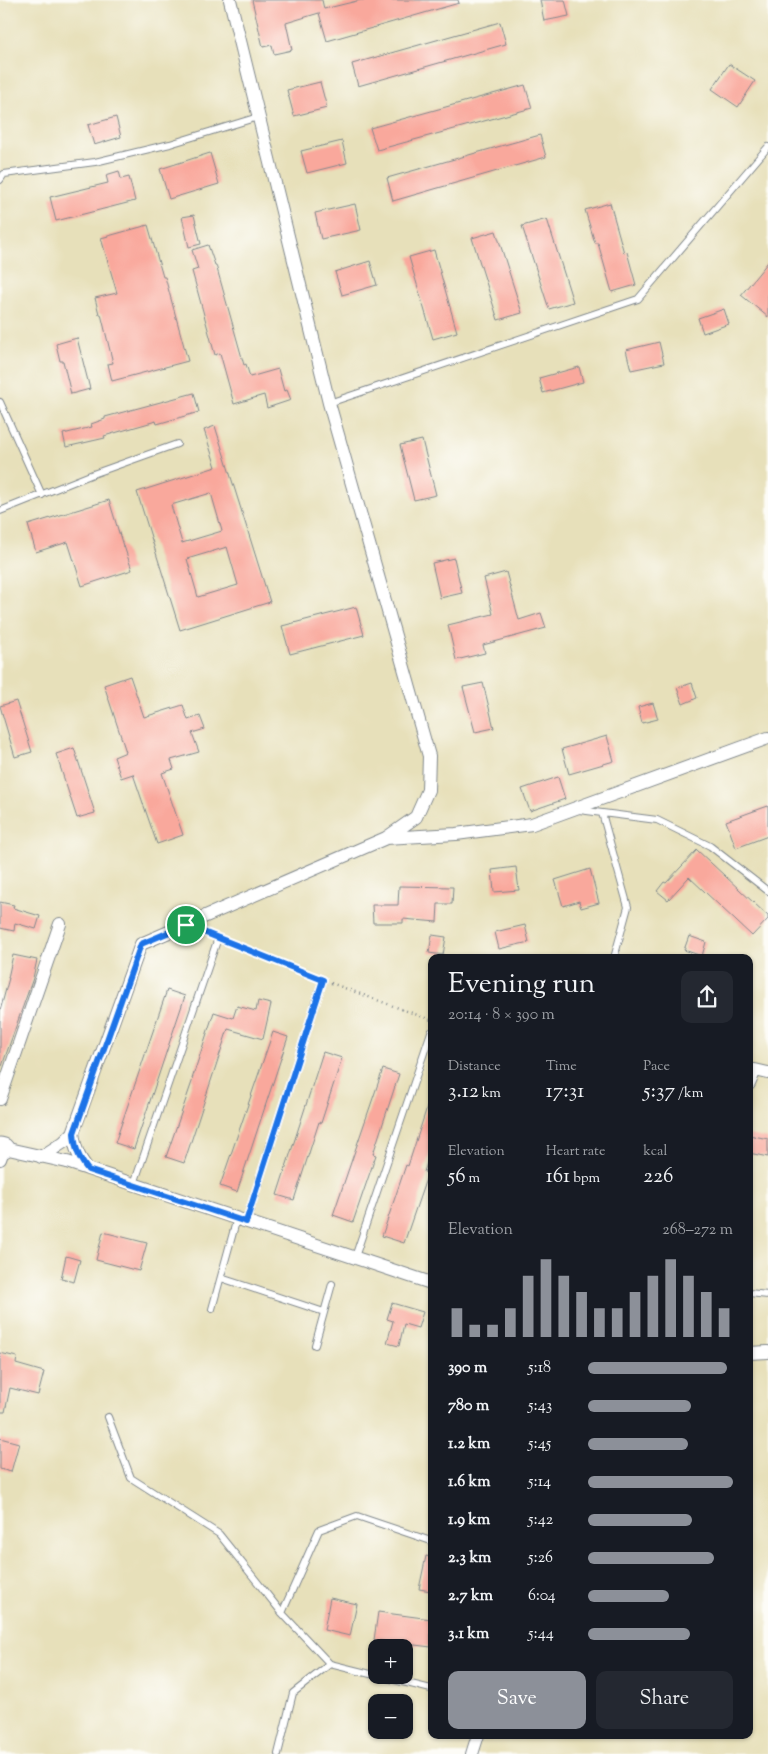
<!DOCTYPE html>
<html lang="en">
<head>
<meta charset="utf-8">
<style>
	body { margin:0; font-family:"Sorts Mill Goudy",serif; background:#242831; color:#f1f3f6; height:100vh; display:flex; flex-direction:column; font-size:19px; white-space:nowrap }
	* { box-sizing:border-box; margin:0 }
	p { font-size:16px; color:#9ea1a6 }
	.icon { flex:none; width:28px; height:28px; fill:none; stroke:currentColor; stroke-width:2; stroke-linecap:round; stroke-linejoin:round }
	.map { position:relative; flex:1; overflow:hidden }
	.drawer { position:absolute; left:428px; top:954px; width:325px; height:785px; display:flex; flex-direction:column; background:#171b24; border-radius:10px; box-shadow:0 1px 4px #0004 }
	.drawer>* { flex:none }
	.fabs { position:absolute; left:368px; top:1639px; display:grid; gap:10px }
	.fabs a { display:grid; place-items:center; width:45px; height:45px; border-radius:10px; background:#171b24; box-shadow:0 1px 4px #0004; font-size:25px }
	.pin { position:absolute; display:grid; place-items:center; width:42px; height:42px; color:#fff; margin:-21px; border:2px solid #fff; border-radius:50%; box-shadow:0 1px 5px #0007 }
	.round { display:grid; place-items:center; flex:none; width:52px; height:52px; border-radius:10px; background:#242831 }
	.head { display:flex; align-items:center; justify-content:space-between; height:85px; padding:0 20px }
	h1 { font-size:28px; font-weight:600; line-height:38px }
	.stats { display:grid; grid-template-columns:repeat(3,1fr); gap:8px; height:85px; padding:5px 20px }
	.stats div { display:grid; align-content:center }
	.stats b { font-size:21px; font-weight:600 }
	.stats small { font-size:14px; font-weight:400 }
	.stats p { font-size:14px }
	.chart { height:140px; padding:10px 20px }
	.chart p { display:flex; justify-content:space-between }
	.chart svg { width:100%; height:90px; margin-top:5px; stroke:#8c9099; stroke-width:6 }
	.button { display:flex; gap:10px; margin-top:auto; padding:10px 20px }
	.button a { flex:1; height:58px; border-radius:10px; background:#8c9099; color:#fff; font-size:20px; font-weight:600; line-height:58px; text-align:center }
	.button a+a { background:#242831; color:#f1f3f6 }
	ul { padding:0 20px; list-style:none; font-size:16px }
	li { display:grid; grid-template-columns:80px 60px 1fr; align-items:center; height:38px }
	li i { height:12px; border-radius:6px; background:#8c9099 }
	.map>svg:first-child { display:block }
</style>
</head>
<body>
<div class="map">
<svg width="768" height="1754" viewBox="0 0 768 1754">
	<rect width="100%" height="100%" fill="#fdfcf7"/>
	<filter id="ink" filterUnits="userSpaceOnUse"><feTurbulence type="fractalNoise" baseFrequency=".02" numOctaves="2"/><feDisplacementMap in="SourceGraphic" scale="10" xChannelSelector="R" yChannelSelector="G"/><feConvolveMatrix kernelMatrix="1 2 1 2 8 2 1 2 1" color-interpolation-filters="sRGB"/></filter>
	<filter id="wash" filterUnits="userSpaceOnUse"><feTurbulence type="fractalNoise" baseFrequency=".0096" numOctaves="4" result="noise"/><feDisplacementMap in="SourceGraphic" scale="20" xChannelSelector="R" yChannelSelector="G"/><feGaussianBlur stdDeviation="1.12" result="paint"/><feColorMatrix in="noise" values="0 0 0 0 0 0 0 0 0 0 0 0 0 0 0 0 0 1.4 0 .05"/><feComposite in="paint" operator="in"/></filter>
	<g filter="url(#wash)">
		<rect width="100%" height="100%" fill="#e7e0ba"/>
		<g id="blocks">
			<path fill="#f9a89c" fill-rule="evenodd" d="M 252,0 L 322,0 L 324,9 L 361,0 L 458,0 L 459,3 L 327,41 L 319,13 L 286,23 L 292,50 L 274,54 L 272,45 L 263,47 Z
				M 540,0 L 565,0 L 569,16 L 544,21 Z
				M 500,22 L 506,44 L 358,86 L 352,64 Z
				M 729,64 L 755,81 L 738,107 L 712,89 Z
				M 320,82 L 327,108 L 294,116 L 287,90 Z
				M 525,85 L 532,108 L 377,150 L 370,128 Z
				M 116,117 L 121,137 L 94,145 L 88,125 Z
				M 540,135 L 546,157 L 393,201 L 387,178 Z
				M 342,141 L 347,163 L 307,173 L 301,151 Z
				M 210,153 L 219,184 L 169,199 L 160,169 Z
				M 119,171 L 121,179 L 129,177 L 135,201 L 56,221 L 50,197 L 108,183 L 106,175 Z
				M 610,203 L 624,253 L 627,252 L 636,285 L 612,292 L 598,243 L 595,243 L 585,210 Z
				M 355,204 L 361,230 L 321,239 L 315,213 Z
				M 194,215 L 201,244 L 189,247 L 182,217 Z
				M 547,219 L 573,302 L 549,309 L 522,226 Z
				M 148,225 L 163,277 L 165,277 L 188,361 L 112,381 L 108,364 L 113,363 L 101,314 L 99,314 L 95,298 L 117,293 L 101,238 Z
				M 496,231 L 522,313 L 498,320 L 472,238 Z
				M 208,245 L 215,265 L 216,265 L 244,365 L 246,364 L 250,377 L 278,369 L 284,391 L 287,390 L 291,400 L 267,408 L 264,395 L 234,404 L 220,353 L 215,355 L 192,271 L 198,269 L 192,250 Z
				M 434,250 L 457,332 L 433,339 L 409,257 Z
				M 370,261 L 377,285 L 342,295 L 335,272 Z
				M 768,262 L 768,317 L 741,295 Z
				M 724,309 L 729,324 L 703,333 L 698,318 Z
				M 77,338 L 90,389 L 71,394 L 63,361 L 60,361 L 56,344 Z
				M 659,342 L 664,363 L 631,370 L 626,350 Z
				M 579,367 L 583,382 L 543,393 L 539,378 Z
				M 194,393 L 199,412 L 157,424 L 156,421 L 104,436 L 105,438 L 66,447 L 63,434 L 92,427 L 91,424 L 105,419 L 105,417 Z
				M 215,426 L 270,602 L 180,630 L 137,492 L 216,467 L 204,430 ZM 211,493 L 222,531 L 182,543 L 171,505 ZM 227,547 L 238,585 L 198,597 L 187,559 Z
				M 422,440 L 436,495 L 414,500 L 400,445 Z
				M 109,500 L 123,546 L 124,546 L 132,570 L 82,586 L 68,542 L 36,552 L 28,525 Z
				M 454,558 L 462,593 L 440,598 L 432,563 Z
				M 506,572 L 519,620 L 541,613 L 546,628 L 483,645 L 485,653 L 456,660 L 448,625 L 493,614 L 484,578 Z
				M 356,607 L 364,635 L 290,654 L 282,626 Z
				M 130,676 L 144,717 L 183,705 L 188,720 L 200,716 L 205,729 L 192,733 L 199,752 L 171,760 L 174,769 L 162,773 L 183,835 L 157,844 L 133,774 L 121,778 L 114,757 L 126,752 L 104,685 Z
				M 483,683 L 494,728 L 475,732 L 463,687 Z
				M 692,683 L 697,698 L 683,704 L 677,688 Z
				M 16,701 L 32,752 L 15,757 L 0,706 Z
				M 653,703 L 658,719 L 642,723 L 638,707 Z
				M 607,736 L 614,761 L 569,774 L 562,749 Z
				M 74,748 L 95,813 L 77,818 L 56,754 Z
				M 558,777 L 565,799 L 530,811 L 522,789 Z
				M 768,806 L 768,836 L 736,848 L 726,821 Z
				M 697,850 L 768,916 L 768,919 L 752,936 L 689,877 L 668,900 L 657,891 L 664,882 L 666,883 Z
				M 516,867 L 519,890 L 494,892 L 492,870 Z
				M 590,869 L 599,903 L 581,908 L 579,901 L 563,906 L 555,880 Z
				M 399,886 L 453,887 L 452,904 L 438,904 L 437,922 L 403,919 L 403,923 L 373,923 L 372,905 L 398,905 Z
				M 0,902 L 14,905 L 13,908 L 40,916 L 36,929 L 15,923 L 14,931 L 0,928 Z
				M 525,925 L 529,942 L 499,949 L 495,932 Z
				M 432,935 L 446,937 L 443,955 L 429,953 Z
				M 689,936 L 706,942 L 702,956 L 684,950 Z
				M 13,955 L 37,960 L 33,978 L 2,1066 L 0,1066 L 0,1011 L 9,978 L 8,978 Z
				M 167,990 L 185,996 L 134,1149 L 115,1143 Z
				M 258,1001 L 271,1004 L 263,1039 L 228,1029 L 184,1163 L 166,1157 L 193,1079 L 192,1079 L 214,1012 L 233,1018 L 237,1006 L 256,1011 Z
				M 273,1032 L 288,1037 L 237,1192 L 220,1186 Z
				M 323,1052 L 342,1058 L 321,1123 L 319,1122 L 294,1200 L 277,1195 Z
				M 383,1069 L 399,1074 L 373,1154 L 376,1155 L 353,1222 L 333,1215 Z
				M 429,1101 L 431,1101 L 431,1150 L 424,1172 L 428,1173 L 404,1243 L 382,1236 L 406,1165 L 408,1166 Z
				M 749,1135 L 768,1139 L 768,1157 L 749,1153 Z
				M 103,1232 L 147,1243 L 139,1271 L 96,1260 Z
				M 66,1256 L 80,1260 L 74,1282 L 61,1279 Z
				M 392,1303 L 423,1312 L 418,1328 L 404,1324 L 399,1346 L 387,1343 L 393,1321 L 387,1319 Z
				M 0,1353 L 17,1357 L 16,1364 L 44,1372 L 38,1395 L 10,1388 L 5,1412 L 0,1412 Z
				M 0,1438 L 19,1443 L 11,1472 L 0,1469 Z
				M 426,1556 L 431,1557 L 431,1591 L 419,1589 Z
				M 330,1598 L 357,1604 L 350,1636 L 324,1630 Z
				M 378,1612 L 431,1619 L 431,1647 L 374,1640 Z"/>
		</g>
	</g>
	<g filter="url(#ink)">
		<use href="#blocks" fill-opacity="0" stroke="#81888c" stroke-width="1"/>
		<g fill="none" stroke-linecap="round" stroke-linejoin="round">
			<g stroke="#81888c" stroke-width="8">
				<path id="lane" d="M 0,180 L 4,174 L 95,162 L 170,144 L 258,117
					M 0,402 L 42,495
					M 329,403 L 638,299 L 768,147
					M 0,511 L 93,474 L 177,444
					M 579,810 L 657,820 L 710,846 L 768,891
					M 602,813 L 628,907 L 614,958
					M 134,1184 L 218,938
					M 246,1222 L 323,980
					M 355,1257 L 431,1032
					M 221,1278 L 324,1312
					M 749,1293 L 768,1295
					M 212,1309 L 237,1218
					M 315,1345 L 332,1284
					M 108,1417 L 131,1478 L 219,1534 L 282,1613 L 330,1664 L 431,1689
					M 282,1613 L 319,1530 L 357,1516 L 431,1541
					M 278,1754 L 293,1693 L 330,1664"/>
			</g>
			<g stroke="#81888c" stroke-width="14">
				<path id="street" d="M 386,838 L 456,834 L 532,824 L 768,738
					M 749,1084 L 755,1070 L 768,1073
					M 0,1099 L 60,924
					M 73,1133 C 75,1148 78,1157 88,1169
					M 41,1157 L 64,1142 L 73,1133 L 141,944 L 386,838 L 416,817 L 428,790 L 429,756 L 329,403 L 230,0
					M 0,1159 L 4,1148 L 67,1162 L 431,1283
					M 749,1353 L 768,1352
					M 472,1754 L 478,1735"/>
			</g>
			<g stroke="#81888c" stroke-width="21">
				<path id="secondary" d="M 0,1147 L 4,1148"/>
			</g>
			<path stroke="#81888c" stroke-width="2.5" stroke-dasharray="1 4" stroke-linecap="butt" d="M 227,942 L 314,977
				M 331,983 L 431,1020"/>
			<use href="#lane" stroke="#fff" stroke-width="6"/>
			<use href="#street" stroke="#fff" stroke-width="12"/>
			<use href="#secondary" stroke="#fff" stroke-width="19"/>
		</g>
	</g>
	<g fill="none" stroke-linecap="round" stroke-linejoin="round" filter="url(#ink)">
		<g stroke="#fff" stroke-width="10">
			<path id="route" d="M 186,925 L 323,980 L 246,1222 L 88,1170 C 78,1157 75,1148 74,1133 L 141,944 Z"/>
		</g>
		<use href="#route" stroke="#1a73e8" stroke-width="6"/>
	</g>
</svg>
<div class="fabs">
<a>+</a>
<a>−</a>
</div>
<div class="pin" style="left:186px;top:925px;background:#1e9e55"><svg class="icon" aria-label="arrive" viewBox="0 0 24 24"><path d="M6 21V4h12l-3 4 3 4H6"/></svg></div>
<section class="drawer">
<div class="head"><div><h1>Evening run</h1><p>20:14 · 8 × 390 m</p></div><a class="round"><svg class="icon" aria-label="share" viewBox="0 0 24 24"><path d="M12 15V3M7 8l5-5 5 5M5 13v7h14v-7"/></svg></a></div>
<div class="stats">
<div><p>Distance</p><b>3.12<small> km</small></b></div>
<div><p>Time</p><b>17:31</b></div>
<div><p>Pace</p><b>5:37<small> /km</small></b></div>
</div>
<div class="stats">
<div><p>Elevation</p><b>56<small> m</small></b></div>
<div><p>Heart rate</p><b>161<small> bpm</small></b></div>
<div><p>kcal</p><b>226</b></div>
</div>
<div class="chart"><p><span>Elevation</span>268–272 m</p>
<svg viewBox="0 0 160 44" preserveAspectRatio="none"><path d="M5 44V30M15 44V38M25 44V38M35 44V30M45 44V14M55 44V6M65 44V14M75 44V22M85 44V30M95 44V30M105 44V22M115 44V14M125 44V6M135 44V14M145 44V22M155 44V30"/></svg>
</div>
<ul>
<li><b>390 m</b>5:18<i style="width:96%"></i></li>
<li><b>780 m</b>5:43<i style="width:71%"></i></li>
<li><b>1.2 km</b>5:45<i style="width:69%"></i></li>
<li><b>1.6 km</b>5:14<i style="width:100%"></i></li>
<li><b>1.9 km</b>5:42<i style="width:72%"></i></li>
<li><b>2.3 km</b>5:26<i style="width:87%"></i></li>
<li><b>2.7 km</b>6:04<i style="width:56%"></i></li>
<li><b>3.1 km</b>5:44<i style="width:70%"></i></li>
</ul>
<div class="button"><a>Save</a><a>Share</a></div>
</section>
</div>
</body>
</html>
